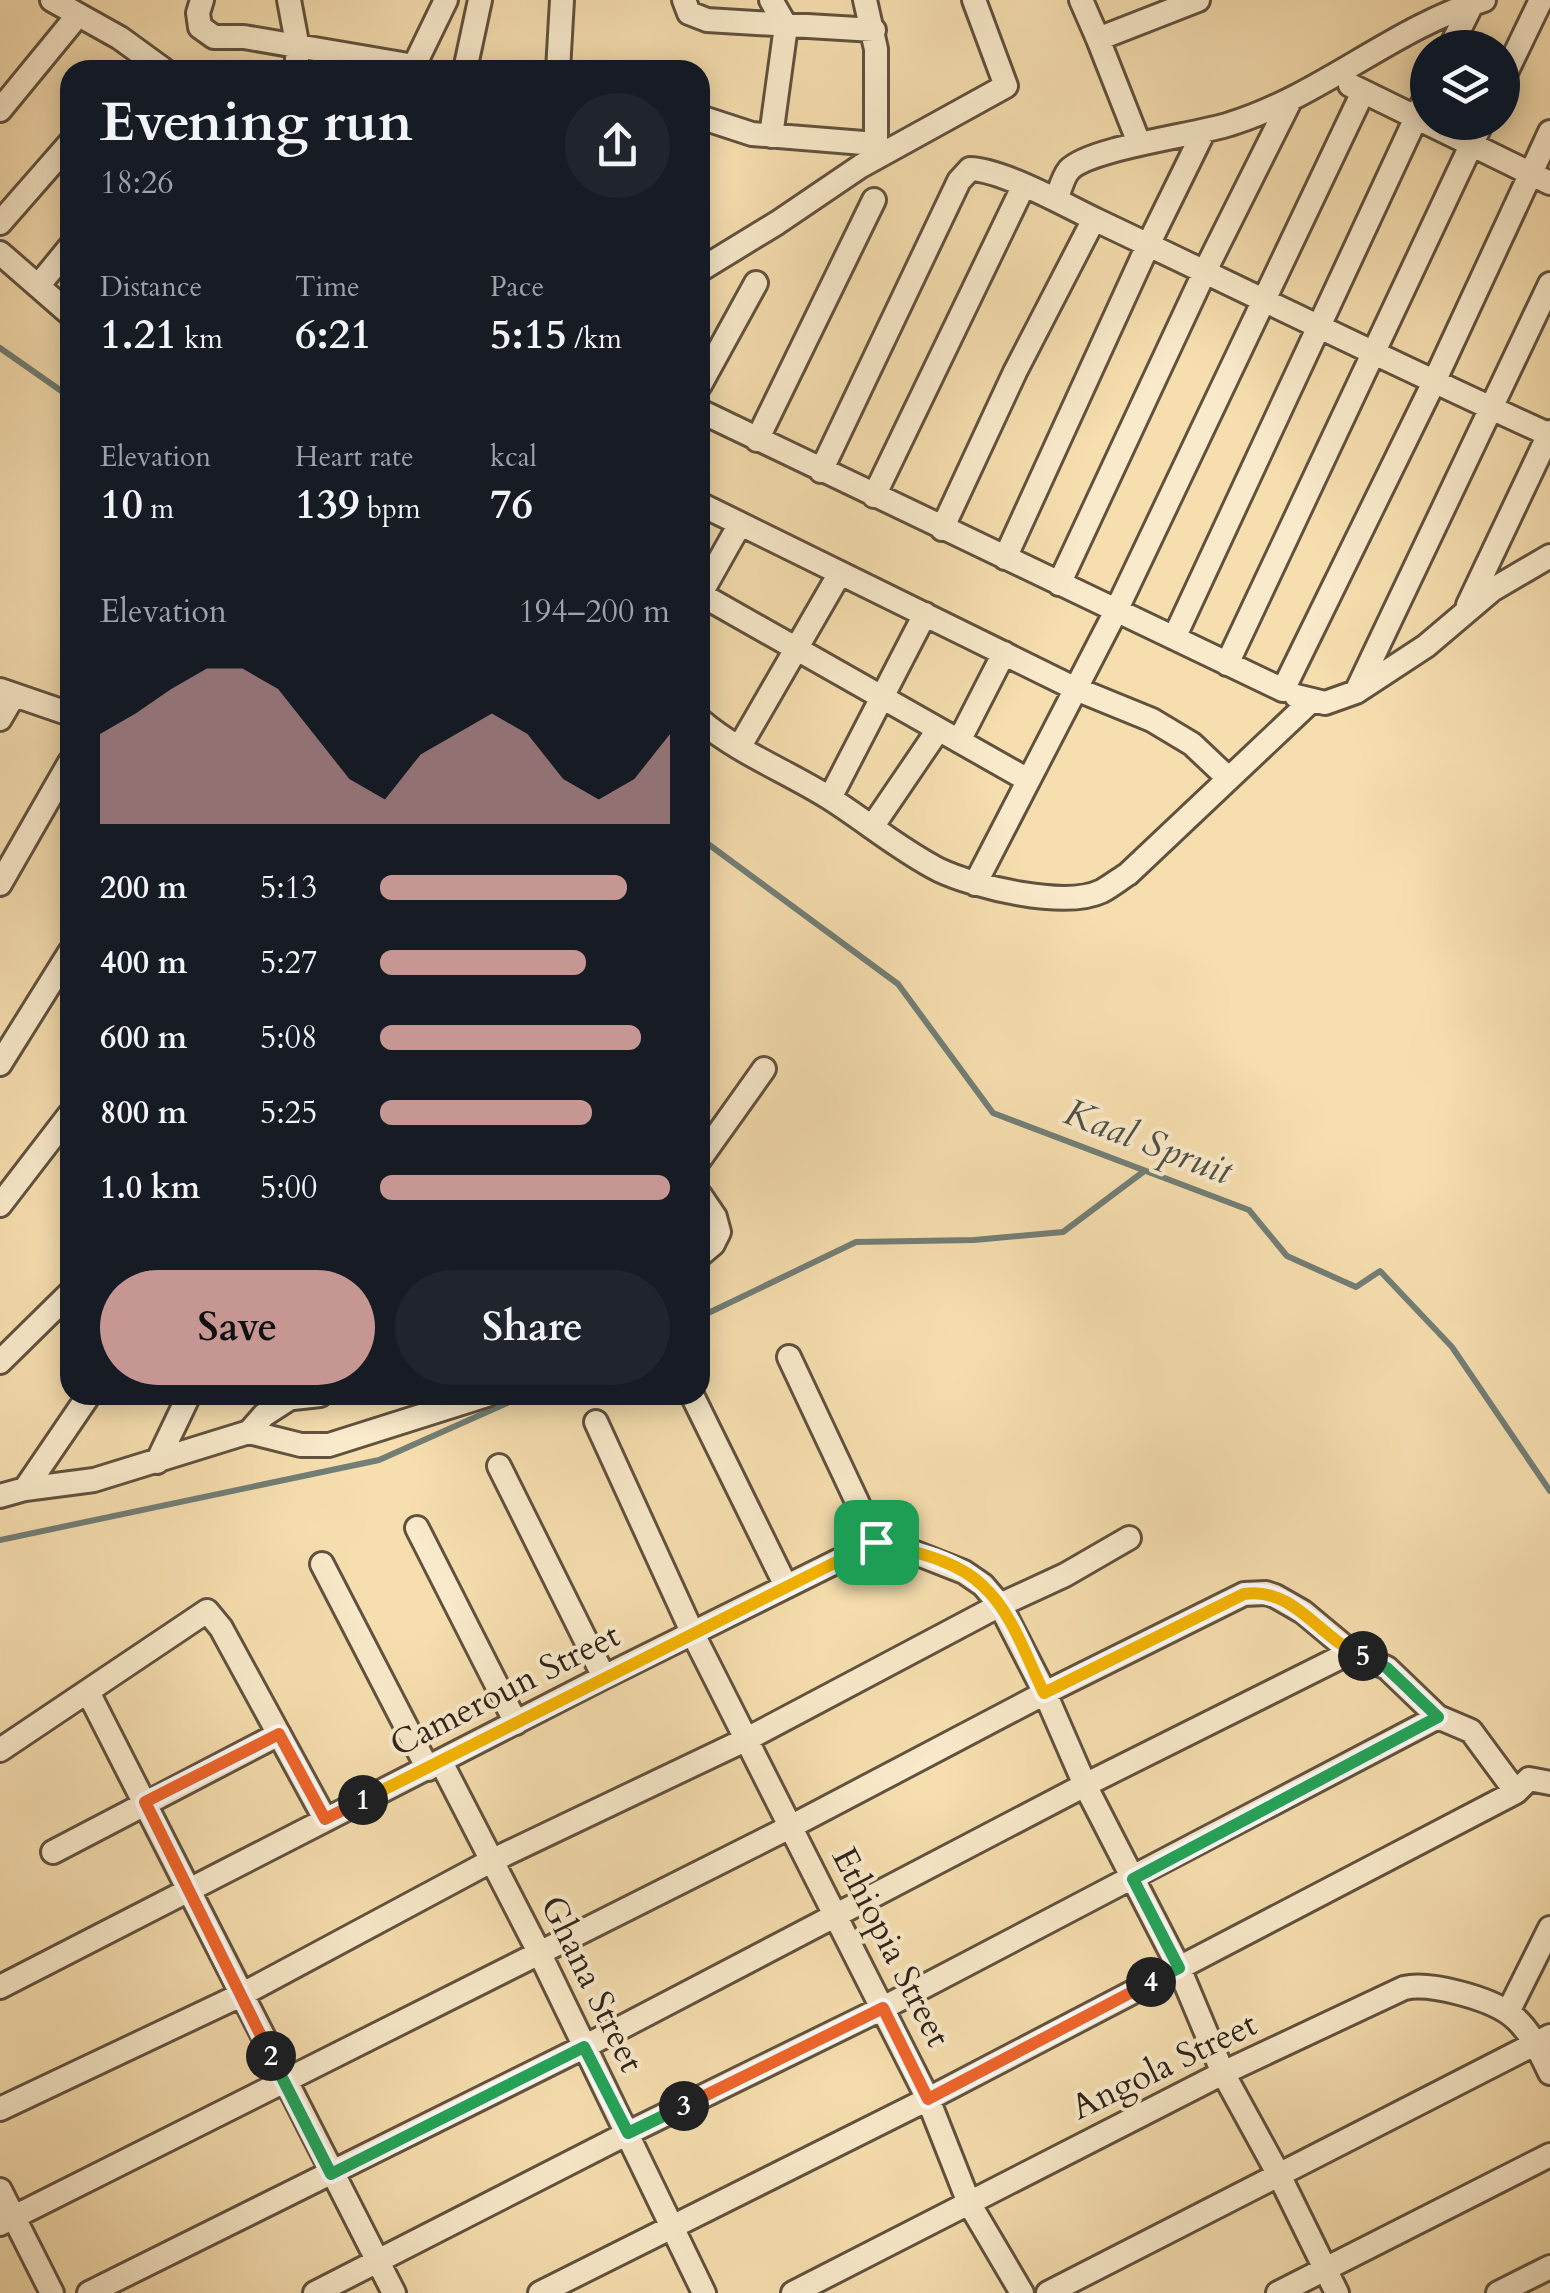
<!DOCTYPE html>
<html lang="en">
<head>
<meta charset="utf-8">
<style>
	body { margin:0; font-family:Cardo,serif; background:#20242c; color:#f1f3f6; height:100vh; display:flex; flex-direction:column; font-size:38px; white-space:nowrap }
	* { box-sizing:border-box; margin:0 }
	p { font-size:32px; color:#9ea1a6 }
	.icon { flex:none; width:55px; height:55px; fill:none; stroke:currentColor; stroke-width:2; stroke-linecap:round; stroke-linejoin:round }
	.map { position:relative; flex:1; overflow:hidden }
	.panel { position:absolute; left:60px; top:60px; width:650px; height:1345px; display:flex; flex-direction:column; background:#171b24; border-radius:30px; box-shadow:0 5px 25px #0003 }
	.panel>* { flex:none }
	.tools { position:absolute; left:1410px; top:30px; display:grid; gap:20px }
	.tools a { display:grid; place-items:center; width:110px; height:110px; border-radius:50%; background:#171b24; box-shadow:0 5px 25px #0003; font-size:50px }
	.pin { position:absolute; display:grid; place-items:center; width:85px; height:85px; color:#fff; margin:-42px; border-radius:20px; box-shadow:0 5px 15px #0006 }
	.km { position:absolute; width:50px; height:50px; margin:-25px; border-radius:50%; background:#222; color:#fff; font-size:28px; line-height:50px; text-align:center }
	.round { display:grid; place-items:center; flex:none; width:105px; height:105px; border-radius:52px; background:#20242c }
	.overview { display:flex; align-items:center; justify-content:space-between; height:170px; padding:0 40px }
	h1 { font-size:55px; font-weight:700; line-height:75px }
	.figures { display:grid; grid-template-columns:repeat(3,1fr); gap:15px; height:170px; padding:10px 40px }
	.figures div { display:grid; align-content:center }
	.figures b { font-size:42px; font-weight:700 }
	.figures small { font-size:28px; font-weight:400 }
	.figures p { font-size:28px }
	.chart { height:280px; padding:20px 40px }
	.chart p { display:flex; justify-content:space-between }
	.chart svg { width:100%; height:180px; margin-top:10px; fill:#c59692; opacity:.7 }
	.button { display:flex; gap:20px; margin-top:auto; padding:20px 40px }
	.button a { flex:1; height:115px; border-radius:60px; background:#c59692; color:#111; font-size:40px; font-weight:700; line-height:115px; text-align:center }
	.button a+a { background:#20242c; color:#f1f3f6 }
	ul { padding:0 40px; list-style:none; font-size:32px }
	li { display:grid; grid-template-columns:160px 120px 1fr; align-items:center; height:75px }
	li i { height:25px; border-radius:12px; background:#c59692 }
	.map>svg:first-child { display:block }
</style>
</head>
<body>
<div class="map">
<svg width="1550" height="2293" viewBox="0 0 1550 2293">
	<rect width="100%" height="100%" fill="#f6deaf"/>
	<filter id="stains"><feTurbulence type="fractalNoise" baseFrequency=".002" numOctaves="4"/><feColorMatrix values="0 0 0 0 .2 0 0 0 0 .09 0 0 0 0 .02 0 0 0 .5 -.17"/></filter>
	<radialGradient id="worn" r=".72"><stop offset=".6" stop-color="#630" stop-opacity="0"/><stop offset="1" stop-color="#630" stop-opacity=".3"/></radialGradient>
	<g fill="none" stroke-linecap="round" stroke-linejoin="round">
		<path stroke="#727e76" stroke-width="6" d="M 0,348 L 70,397
			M 700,838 L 898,984 L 993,1113 L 1249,1210 L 1287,1256 L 1356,1287 L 1380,1271 L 1452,1347 L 1550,1491
			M 700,1317 L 856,1242 L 974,1240 L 1063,1232 L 1143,1172
			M 0,1540 L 379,1460 L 525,1395"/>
		<g stroke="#61523f" stroke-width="28">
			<path id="street" d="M 52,0 L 120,38 L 164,70
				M 202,0 L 198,13 L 200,27 L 214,37 L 244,37 L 414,66 L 413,70
				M 289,0 L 298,48 L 296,70
				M 684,0 L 689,13 L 707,20 L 874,30
				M 865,0 L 876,49 L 876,144 L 880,154
				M 1081,0 L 1098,39 L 1198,0
				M 1098,39 L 1139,143
				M 1450,48 L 1472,4
				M 414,66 L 446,0
				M 465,70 L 480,0
				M 558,70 L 562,0
				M 1502,81 L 1541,0
				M 1350,85 L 1550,183
				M 0,110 L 78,15
				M 700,117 L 752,134 L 876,144
				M 771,136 L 786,26 L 771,0
				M 1057,198 C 1060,189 1063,177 1069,170 C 1089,148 1197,135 1230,124 C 1321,96 1393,28 1484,0
				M 0,223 L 70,143
				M 0,253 L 70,314
				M 700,270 L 777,223 L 861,166 L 1006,86 L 974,0
				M 38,286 L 70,247
				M 700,385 L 756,283
				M 700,411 L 1283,690 L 1434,382 L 1550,132
				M 757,440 L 874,200
				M 821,471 L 959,181 L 970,169 C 1003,170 1065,205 1096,220 C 1248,292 1398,366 1550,435
				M 874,496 L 1023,187
				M 700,504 L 1076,689 L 1152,720 L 1192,744 L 1228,778
				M 942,529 L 1015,372 L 1094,219
				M 1005,558 L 1149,243 L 1203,133
				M 1059,584 L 1205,271 L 1289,103
				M 700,594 L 1028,780
				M 700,595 L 740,524
				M 1468,605 L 1550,432
				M 1174,638 L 1428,92
				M 1227,664 L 1482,122
				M 0,690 L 70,714
				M 1356,692 L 1550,284
				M 1296,696 L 1325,703 L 1356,692 L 1426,646 L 1492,590 L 1550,556
				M 0,719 L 14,695
				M 700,720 C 738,753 789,772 831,799 C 867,822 900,850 939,870 C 975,887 1065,909 1102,891 C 1111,886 1120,879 1128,874 L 1310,702
				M 959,741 L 1004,653
				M 740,746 L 840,573
				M 830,798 L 925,614
				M 872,827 L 938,730
				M 0,884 L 70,762
				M 975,884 L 1116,611 L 1363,92
				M 0,1064 L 70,952
				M 700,1159 L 764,1069
				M 700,1195 L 715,1217 L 719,1232 L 713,1244 L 700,1255
				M 0,1205 L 70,1114
				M 789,1357 L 876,1542
				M 0,1362 L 70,1293
				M 692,1395 L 786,1586
				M 293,1398 L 320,1395
				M 596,1422 L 693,1634 L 928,2099 L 969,2203 L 1022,2293
				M 249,1432 L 264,1415 L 295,1395
				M 157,1462 L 189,1395
				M 499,1466 L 604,1677
				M 25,1489 L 89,1395
				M 0,1496 L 25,1489 L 94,1480 L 249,1432 L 301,1445 L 329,1445 L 487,1395
				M 417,1528 L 516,1723
				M 322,1564 L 428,1769
				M 88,1692 L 394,2293
				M 0,1750 L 207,1611 L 221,1628 L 325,1819
				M 441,1762 L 539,1952 L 704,2293
				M 53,1852 L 279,1734
				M 0,1987 L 604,1677 L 876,1542 L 913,1552 L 964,1572 L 983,1585 L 1000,1605 L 1045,1693 L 1085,1785 L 1179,1968 L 1223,2073 L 1280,2177 L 1337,2293
				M 1508,2012 L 1550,1928
				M 0,2109 L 241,1995 L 491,1861 L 747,1739 L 1000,1605 L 1065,1575 L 1129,1538
				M 0,2190 L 52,2293
				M 0,2224 L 792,1826 L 1045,1693 L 1244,1594 L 1266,1593 L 1275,1596 L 1303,1612 L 1351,1652 L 1387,1668 L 1438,1717 L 1471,1731 L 1516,1792 L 1529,1779 L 1550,1783
				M 89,2293 L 584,2047 L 1085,1785 L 1351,1652
				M 315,2293 L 628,2133 L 883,2008 L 1438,1717
				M 540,2293 L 928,2099 L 1516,1792
				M 793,2293 L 1223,2073 L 1404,1988 C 1430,1982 1488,1998 1510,2014 C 1529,2028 1540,2052 1550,2073
				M 1048,2293 L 1550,2036
				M 1278,2293 L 1550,2155
				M 1498,2293 L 1550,2267"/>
		</g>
		<use href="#street" stroke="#f9eacb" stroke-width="22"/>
	</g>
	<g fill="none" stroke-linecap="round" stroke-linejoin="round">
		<g stroke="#fff" stroke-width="20">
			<path id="split-1" d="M 363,1800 L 876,1542"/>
		</g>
		<g stroke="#fff" stroke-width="20">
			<path id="split-2" d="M 271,2056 L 145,1802 L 279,1734 L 325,1819 L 363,1800"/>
		</g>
		<g stroke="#fff" stroke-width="20">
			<path id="split-3" d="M 271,2056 L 331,2174 L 584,2047 L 628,2133 L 684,2106"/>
		</g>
		<g stroke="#fff" stroke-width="20">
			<path id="split-4" d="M 684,2106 L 883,2008 L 928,2099 L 1151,1982"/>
		</g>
		<g stroke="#fff" stroke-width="20">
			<path id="split-5" d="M 1151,1982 L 1179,1968 L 1133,1879 L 1438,1717 L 1387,1668 L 1363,1656"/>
		</g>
		<g stroke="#fff" stroke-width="20">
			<path id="split-6" d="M 876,1542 C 911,1551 957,1560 983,1586 C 1012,1612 1027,1659 1044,1693 L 1244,1594 C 1295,1586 1321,1641 1363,1656"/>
		</g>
		<use href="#split-1" stroke="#f5b400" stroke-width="12"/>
		<use href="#split-2" stroke="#f0652b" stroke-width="12"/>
		<use href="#split-3" stroke="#22a559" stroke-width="12"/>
		<use href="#split-4" stroke="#f0652b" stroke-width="12"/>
		<use href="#split-5" stroke="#22a559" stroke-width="12"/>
		<use href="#split-6" stroke="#f5b400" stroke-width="12"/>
	</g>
	<g text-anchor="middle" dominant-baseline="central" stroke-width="8" stroke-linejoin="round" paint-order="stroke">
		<g font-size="35" fill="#2f231a" stroke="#f9eacb">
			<text transform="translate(505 1690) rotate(-27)">Cameroun Street</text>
			<text transform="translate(891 1947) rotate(63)">Ethiopia Street</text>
			<text transform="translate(592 1984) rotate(64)">Ghana Street</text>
			<text transform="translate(1164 2066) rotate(-26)">Angola Street</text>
		</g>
		<g font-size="38" font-style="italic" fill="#515148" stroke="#f9eacb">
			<text transform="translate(1148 1142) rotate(21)">Kaal Spruit</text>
		</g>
	</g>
	<rect width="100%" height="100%" filter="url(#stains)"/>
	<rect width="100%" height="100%" fill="url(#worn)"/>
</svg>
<div class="tools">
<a><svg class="icon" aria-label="layers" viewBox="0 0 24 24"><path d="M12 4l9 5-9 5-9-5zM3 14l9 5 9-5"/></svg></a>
</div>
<div class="pin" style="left:876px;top:1542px;background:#1e9e55"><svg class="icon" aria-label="arrive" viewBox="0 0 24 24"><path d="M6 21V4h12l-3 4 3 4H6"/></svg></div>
<b class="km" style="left:363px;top:1800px">1</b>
<b class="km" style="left:271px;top:2056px">2</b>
<b class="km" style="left:684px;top:2106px">3</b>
<b class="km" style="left:1151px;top:1982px">4</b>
<b class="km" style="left:1363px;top:1656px">5</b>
<section class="panel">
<div class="overview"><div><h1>Evening run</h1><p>18:26</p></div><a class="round"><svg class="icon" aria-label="share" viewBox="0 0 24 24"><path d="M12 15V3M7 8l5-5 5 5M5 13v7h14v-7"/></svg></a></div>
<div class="figures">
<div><p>Distance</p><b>1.21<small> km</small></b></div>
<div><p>Time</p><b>6:21</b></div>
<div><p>Pace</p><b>5:15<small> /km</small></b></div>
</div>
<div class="figures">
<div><p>Elevation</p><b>10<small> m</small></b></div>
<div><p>Heart rate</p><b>139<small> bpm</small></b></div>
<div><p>kcal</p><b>76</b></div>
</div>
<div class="chart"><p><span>Elevation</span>194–200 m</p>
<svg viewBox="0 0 160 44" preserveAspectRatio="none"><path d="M0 44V22L10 17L20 11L30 6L40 6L50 11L60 22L70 33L80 38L90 27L100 22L110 17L120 22L130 33L140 38L150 33L160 22V44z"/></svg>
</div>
<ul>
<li><b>200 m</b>5:13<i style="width:85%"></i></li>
<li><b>400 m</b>5:27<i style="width:71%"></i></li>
<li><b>600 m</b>5:08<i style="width:90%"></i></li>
<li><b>800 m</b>5:25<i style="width:73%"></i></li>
<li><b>1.0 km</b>5:00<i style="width:100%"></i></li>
</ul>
<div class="button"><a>Save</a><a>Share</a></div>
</section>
</div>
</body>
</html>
